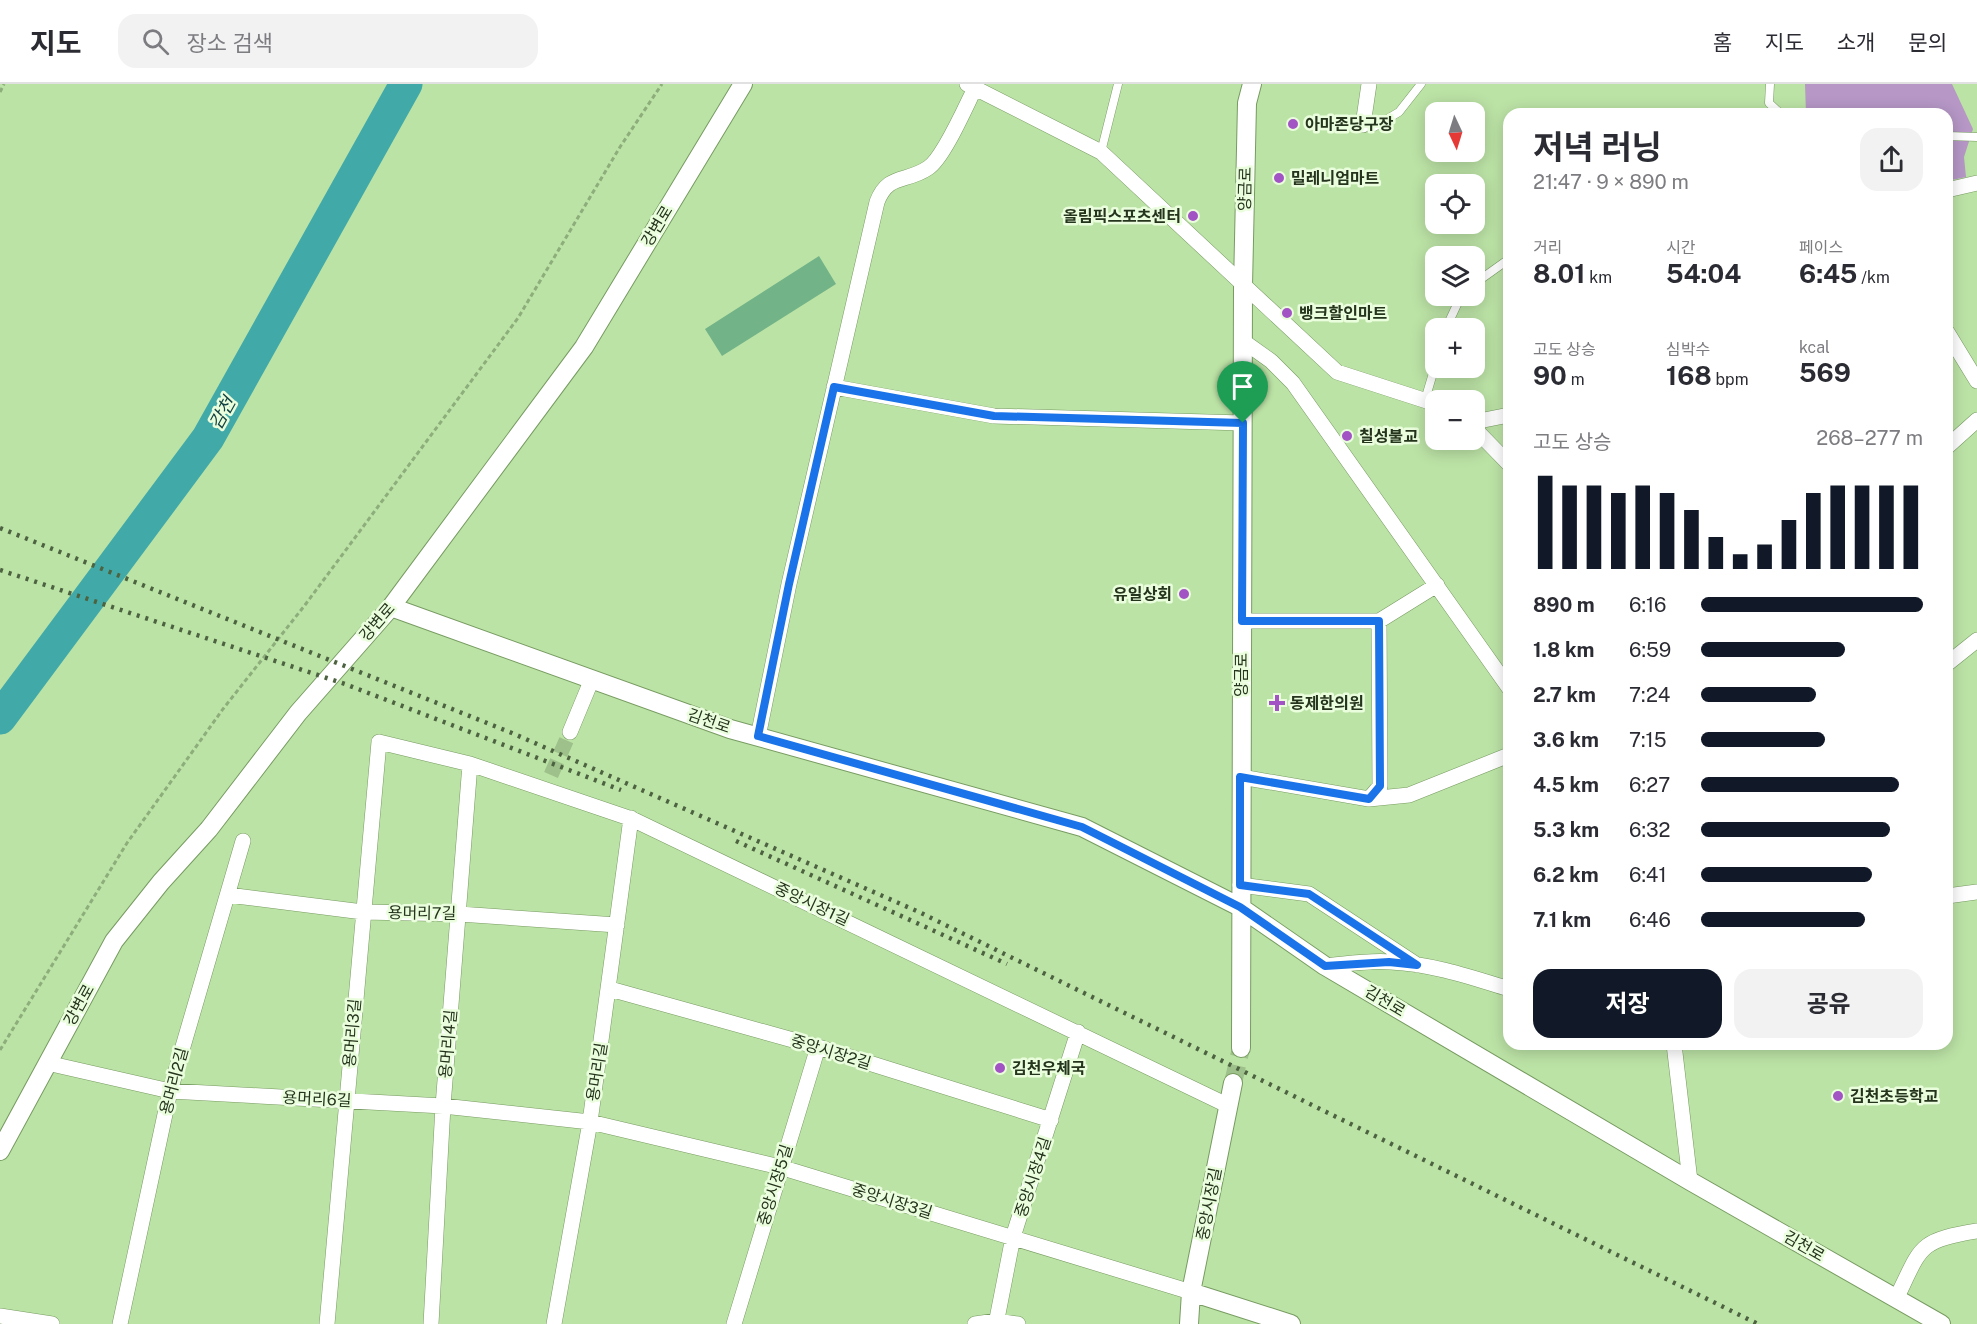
<!DOCTYPE html>
<html lang="ko">
<head>
<meta charset="utf-8">
<style>
	body { margin:0; font-family:"Public Sans","Noto Sans KR",sans-serif; background:#f2f2f3; color:#2b2b33; height:100vh; display:flex; flex-direction:column; font-size:22px; white-space:nowrap }
	* { box-sizing:border-box; margin:0 }
	p { font-size:20px; color:#7c7c81 }
	.icon { flex:none; width:33px; height:33px; fill:none; stroke:currentColor; stroke-width:2; stroke-linecap:round; stroke-linejoin:round }
	.map { position:relative; flex:1; overflow:hidden }
	.sheet { position:absolute; left:1503px; top:24px; width:450px; height:942px; display:flex; flex-direction:column; background:#fff; border-radius:18px; box-shadow:0 3px 15px #0003 }
	.sheet>* { flex:none }
	.needle { width:39px; rotate:176deg }
	.buttons { position:absolute; left:1425px; top:18px; display:grid; gap:12px }
	.buttons a { display:grid; place-items:center; width:60px; height:60px; border-radius:12px; background:#fff; box-shadow:0 3px 15px #0003; font-size:30px }
	.pin { position:absolute; display:grid; place-items:center; width:51px; height:51px; color:#fff; margin:-62px -26px; border-radius:50% 50% 50% 0; rotate:-45deg; box-shadow:0 0 6px #0007 }
	.pin .icon { rotate:45deg }
	.round { display:grid; place-items:center; flex:none; width:63px; height:63px; border-radius:18px; background:#f2f2f3 }
	.overview { display:flex; align-items:center; justify-content:space-between; height:102px; padding:0 30px }
	h1 { font-size:33px; font-weight:700; line-height:45px }
	.metrics { display:grid; grid-template-columns:repeat(3,1fr); gap:9px; height:102px; padding:6px 30px }
	.metrics div { display:grid; align-content:center }
	.metrics b { font-size:26px; font-weight:700 }
	.metrics small { font-size:16px; font-weight:400 }
	.metrics p { font-size:16px }
	.chart { height:168px; padding:12px 30px }
	.chart p { display:flex; justify-content:space-between }
	.chart svg { width:100%; height:108px; margin-top:6px; stroke:#111827; stroke-width:6 }
	.button { display:flex; gap:12px; margin-top:auto; padding:12px 30px }
	.button a { flex:1; height:69px; border-radius:18px; background:#111827; color:#fff; font-size:24px; font-weight:700; line-height:69px; text-align:center }
	.button a+a { background:#f2f2f3; color:#2b2b33 }
	ul { padding:0 30px; list-style:none; font-size:20px }
	li { display:grid; grid-template-columns:96px 72px 1fr; align-items:center; height:45px }
	li i { height:15px; border-radius:8px; background:#111827 }
	header { display:flex; align-items:center; gap:36px; box-sizing:border-box; height:84px; padding:0 30px; background:#fff; border-bottom:2px solid #e1e1e2 }
	header strong { font-size:28px }
	nav { display:flex; gap:33px; margin-inline-start:auto; font-size:21px }
	.search { width:420px; height:54px; background:#f2f2f3; display:flex; align-items:center; gap:15px; box-sizing:border-box; padding:0 21px; border-radius:18px; color:#7c7c81; font-size:22px }
	.map>svg:first-child { display:block }
</style>
</head>
<body>
<header>
<strong>지도</strong>
<div class="search"><svg class="icon" aria-label="search" viewBox="0 0 24 24"><circle cx="10" cy="10" r="6"/><path d="M15 15l6 6"/></svg>장소 검색</div>
<nav><a>홈</a><a>지도</a><a>소개</a><a>문의</a></nav>
</header>
<div class="map">
<svg width="1977" height="1240" viewBox="0 0 1977 1240">
	<rect width="100%" height="100%" fill="#bce3a6"/>
	<path fill="#b697c6" d="M 1805,0 L 1952,0 L 1973,45 L 1964,73 L 1966,93 L 1947,97 L 1947,30 L 1806,30 Z"/>
	<g fill="none" stroke-linecap="round" stroke-linejoin="round">
		<path stroke="#41aaa9" stroke-width="33" d="M 0,634 L 208,354 L 406,0"/>
	</g>
	<path fill="#72b388" d="M 819,172 L 836,200 L 722,272 L 705,245 Z"/>
	<g fill="none" stroke-linecap="round" stroke-linejoin="round">
		<path stroke="#9ec08a" stroke-width="15" stroke-dasharray="15 8" stroke-linecap="butt" d="M 551,691 L 570,648"/>
		<path stroke="#9ec08a" stroke-width="18" stroke-dasharray="18 9" stroke-linecap="butt" d="M 1233,999 L 1241,964"/>
		<g stroke="#779b61" stroke-width="9">
			<path id="service" d="M 1770,0 L 1769,19 L 1781,30
				M 1363,41 L 1374,43 L 1399,28 L 1421,0
				M 1947,52 L 1977,53
				M 1101,68 L 1118,0
				M 1474,200 L 1509,175
				M 1446,244 L 1461,212
				M 1425,316 L 1436,279"/>
		</g>
		<g stroke="#779b61" stroke-width="16">
			<path id="minor" d="M 967,0 L 1101,68 L 1337,288 L 1436,320
				M 1363,41 L 1369,0
				M 1947,106 L 1977,99
				M 1947,248 L 1977,297
				M 1243,257 L 1271,277 L 1293,299 L 1509,604
				M 834,303 L 994,332 L 1243,339
				M 1474,338 L 1509,331
				M 1474,344 L 1509,380
				M 1947,363 L 1977,336
				M 1242,537 L 1379,537 L 1437,501
				M 1947,580 L 1977,556
				M 570,648 L 592,595
				M 758,653 L 789,500 L 877,118 C 888,89 906,99 928,84 C 943,75 966,22 975,4
				M 1241,693 L 1369,715 L 1409,711 L 1509,671
				M 1369,715 L 1380,702 L 1379,537
				M 1240,801 L 1309,810 L 1417,881
				M 228,811 L 363,828 L 459,830 L 617,841
				M 1947,812 L 1977,808
				M 1325,882 C 1347,880 1370,876 1391,878 C 1432,880 1470,893 1509,905
				M 610,905 L 818,963 L 1051,1036
				M 1674,960 L 1690,1097
				M 47,979 L 170,1007 L 443,1022 L 590,1038 L 780,1083 L 1191,1208
				M 1896,1215 C 1922,1162 1917,1157 1977,1147
				M 0,1232 L 52,1240
				M 120,1240 L 170,1007 L 243,757
				M 327,1240 L 379,658 L 470,680 L 632,735 L 1229,1022
				M 431,1240 L 443,1022 L 470,680
				M 554,1240 L 590,1038 L 631,734
				M 734,1240 L 818,963
				M 975,1240 L 996,1237 L 1018,1240
				M 996,1240 L 1013,1153 L 1078,948"/>
		</g>
		<g stroke="#779b61" stroke-width="20">
			<path id="tertiary" d="M 391,523 L 730,645 L 1082,743 L 1240,823 L 1325,882 L 1690,1097 L 1941,1240
				M 1241,964 L 1243,202 L 1247,19 L 1252,0
				M 0,1067 L 114,857 L 161,798 L 209,745 L 298,629 L 391,523 L 584,263 L 743,0
				M 1191,1208 L 1291,1240
				M 1189,1240 L 1191,1208 L 1233,999"/>
		</g>
		<path stroke="#8dad7b" stroke-width="3" stroke-dasharray="4.5 3" stroke-linecap="butt" d="M 0,8 L 4,0
			M 0,966 L 127,759 L 223,625 L 305,521 L 518,234 L 620,63 L 662,0"/>
		<use href="#service" stroke="#fff" stroke-width="8"/>
		<use href="#minor" stroke="#fff" stroke-width="15"/>
		<use href="#tertiary" stroke="#fff" stroke-width="18"/>
		<path stroke="#4d6241" stroke-width="4.5" stroke-dasharray="3 6" stroke-linecap="butt" d="M 0,444 L 512,649 L 919,828 L 1758,1240
			M 0,486 L 345,600 L 621,706
			M 736,757 L 1007,880"/>
	</g>
	<g fill="none" stroke-linecap="round" stroke-linejoin="round">
		<g stroke="#fff" stroke-width="12">
			<path id="route" d="M 834,303 L 994,332 L 1243,339 L 1242,537 L 1379,537 L 1380,702 L 1369,715 L 1240,693 L 1240,801 L 1309,810 L 1417,881 L 1389,878 L 1325,882 L 1240,823 L 1082,743 L 758,652 L 789,500 Z"/>
		</g>
		<use href="#route" stroke="#1a73e8" stroke-width="8"/>
	</g>
	<g fill="#a253c4" stroke="#eafede" stroke-width="2">
		<circle cx="1293" cy="40" r="6"/>
		<circle cx="1279" cy="94" r="6"/>
		<circle cx="1193" cy="132" r="6"/>
		<circle cx="1287" cy="229" r="6"/>
		<circle cx="1347" cy="352" r="6"/>
		<circle cx="1184" cy="510" r="6"/>
		<path d="M1274 610h6v6h6v6h-6v6h-6v-6h-6v-6h6z"/>
		<circle cx="1000" cy="984" r="6"/>
		<circle cx="1838" cy="1012" r="6"/>
	</g>
	<g text-anchor="middle" dominant-baseline="central" stroke-width="5" stroke-linejoin="round" paint-order="stroke">
		<g font-size="16" font-weight="bold" fill="#25341c" stroke="#eafede" text-anchor="start">
			<text x="1305" y="40">아마존당구장</text>
			<text x="1291" y="94">밀레니엄마트</text>
			<text x="1181" y="132" text-anchor="end">올림픽스포츠센터</text>
			<text x="1299" y="229">뱅크할인마트</text>
			<text x="1359" y="352">칠성불교</text>
			<text x="1172" y="510" text-anchor="end">유일상회</text>
			<text x="1290" y="619">동제한의원</text>
			<text x="1012" y="984">김천우체국</text>
			<text x="1850" y="1012">김천초등학교</text>
		</g>
		<g font-size="16" fill="#25341c" stroke="#eafede">
			<text transform="translate(1245 105) rotate(-89)">양금로</text>
			<text transform="translate(657 142) rotate(-59)">강변로</text>
			<text transform="translate(377 538) rotate(-49)">강변로</text>
			<text transform="translate(1241 591) rotate(-90)">양금로</text>
			<text transform="translate(709 637) rotate(19)">김천로</text>
			<text transform="translate(812 820) rotate(25)">중앙시장1길</text>
			<text transform="translate(422 829) rotate(1)">용머리7길</text>
			<text transform="translate(1385 917) rotate(31)">김천로</text>
			<text transform="translate(79 921) rotate(-61)">강변로</text>
			<text transform="translate(352 949) rotate(-85)">용머리3길</text>
			<text transform="translate(448 960) rotate(-85)">용머리4길</text>
			<text transform="translate(831 968) rotate(17)">중앙시장2길</text>
			<text transform="translate(597 988) rotate(-81)">용머리길</text>
			<text transform="translate(174 997) rotate(-75)">용머리2길</text>
			<text transform="translate(317 1015) rotate(3)">용머리6길</text>
			<text transform="translate(1033 1093) rotate(-72)">중앙시장4길</text>
			<text transform="translate(775 1101) rotate(-73)">중앙시장5길</text>
			<text transform="translate(892 1117) rotate(17)">중앙시장3길</text>
			<text transform="translate(1209 1120) rotate(-79)">중앙시장길</text>
			<text transform="translate(1804 1162) rotate(30)">김천로</text>
		</g>
		<g font-size="18" font-style="italic" fill="#134342" stroke="#eafede">
			<text transform="translate(222 329) rotate(-61)">감천</text>
		</g>
	</g>
</svg>
<div class="buttons">
<a><svg class="needle" viewBox="-14 -14 28 28"><path d="M0-13l5 13h-10z" fill="#e53935"/><path d="M0 13l5-13h-10z" fill="#7c7c81"/></svg></a>
<a><svg class="icon" aria-label="locate" viewBox="0 0 24 24"><circle cx="12" cy="12" r="6"/><path d="M12 2v4M12 18v4M2 12h4M18 12h4"/></svg></a>
<a><svg class="icon" aria-label="layers" viewBox="0 0 24 24"><path d="M12 4l9 5-9 5-9-5zM3 14l9 5 9-5"/></svg></a>
<a>+</a>
<a>−</a>
</div>
<div class="pin" style="left:1243px;top:339px;background:#1e9e55"><svg class="icon" aria-label="arrive" viewBox="0 0 24 24"><path d="M6 21V4h12l-3 4 3 4H6"/></svg></div>
<section class="sheet">
<div class="overview"><div><h1>저녁 러닝</h1><p>21:47 · 9 × 890 m</p></div><a class="round"><svg class="icon" aria-label="share" viewBox="0 0 24 24"><path d="M12 15V3M7 8l5-5 5 5M5 13v7h14v-7"/></svg></a></div>
<div class="metrics">
<div><p>거리</p><b>8.01<small> km</small></b></div>
<div><p>시간</p><b>54:04</b></div>
<div><p>페이스</p><b>6:45<small> /km</small></b></div>
</div>
<div class="metrics">
<div><p>고도 상승</p><b>90<small> m</small></b></div>
<div><p>심박수</p><b>168<small> bpm</small></b></div>
<div><p>kcal</p><b>569</b></div>
</div>
<div class="chart"><p><span>고도 상승</span>268–277 m</p>
<svg viewBox="0 0 160 44" preserveAspectRatio="none"><path d="M5 44V6M15 44V10M25 44V10M35 44V13M45 44V10M55 44V13M65 44V20M75 44V31M85 44V38M95 44V34M105 44V24M115 44V13M125 44V10M135 44V10M145 44V10M155 44V10"/></svg>
</div>
<ul>
<li><b>890 m</b>6:16<i style="width:100%"></i></li>
<li><b>1.8 km</b>6:59<i style="width:65%"></i></li>
<li><b>2.7 km</b>7:24<i style="width:52%"></i></li>
<li><b>3.6 km</b>7:15<i style="width:56%"></i></li>
<li><b>4.5 km</b>6:27<i style="width:89%"></i></li>
<li><b>5.3 km</b>6:32<i style="width:85%"></i></li>
<li><b>6.2 km</b>6:41<i style="width:77%"></i></li>
<li><b>7.1 km</b>6:46<i style="width:74%"></i></li>
</ul>
<div class="button"><a>저장</a><a>공유</a></div>
</section>
</div>
</body>
</html>
